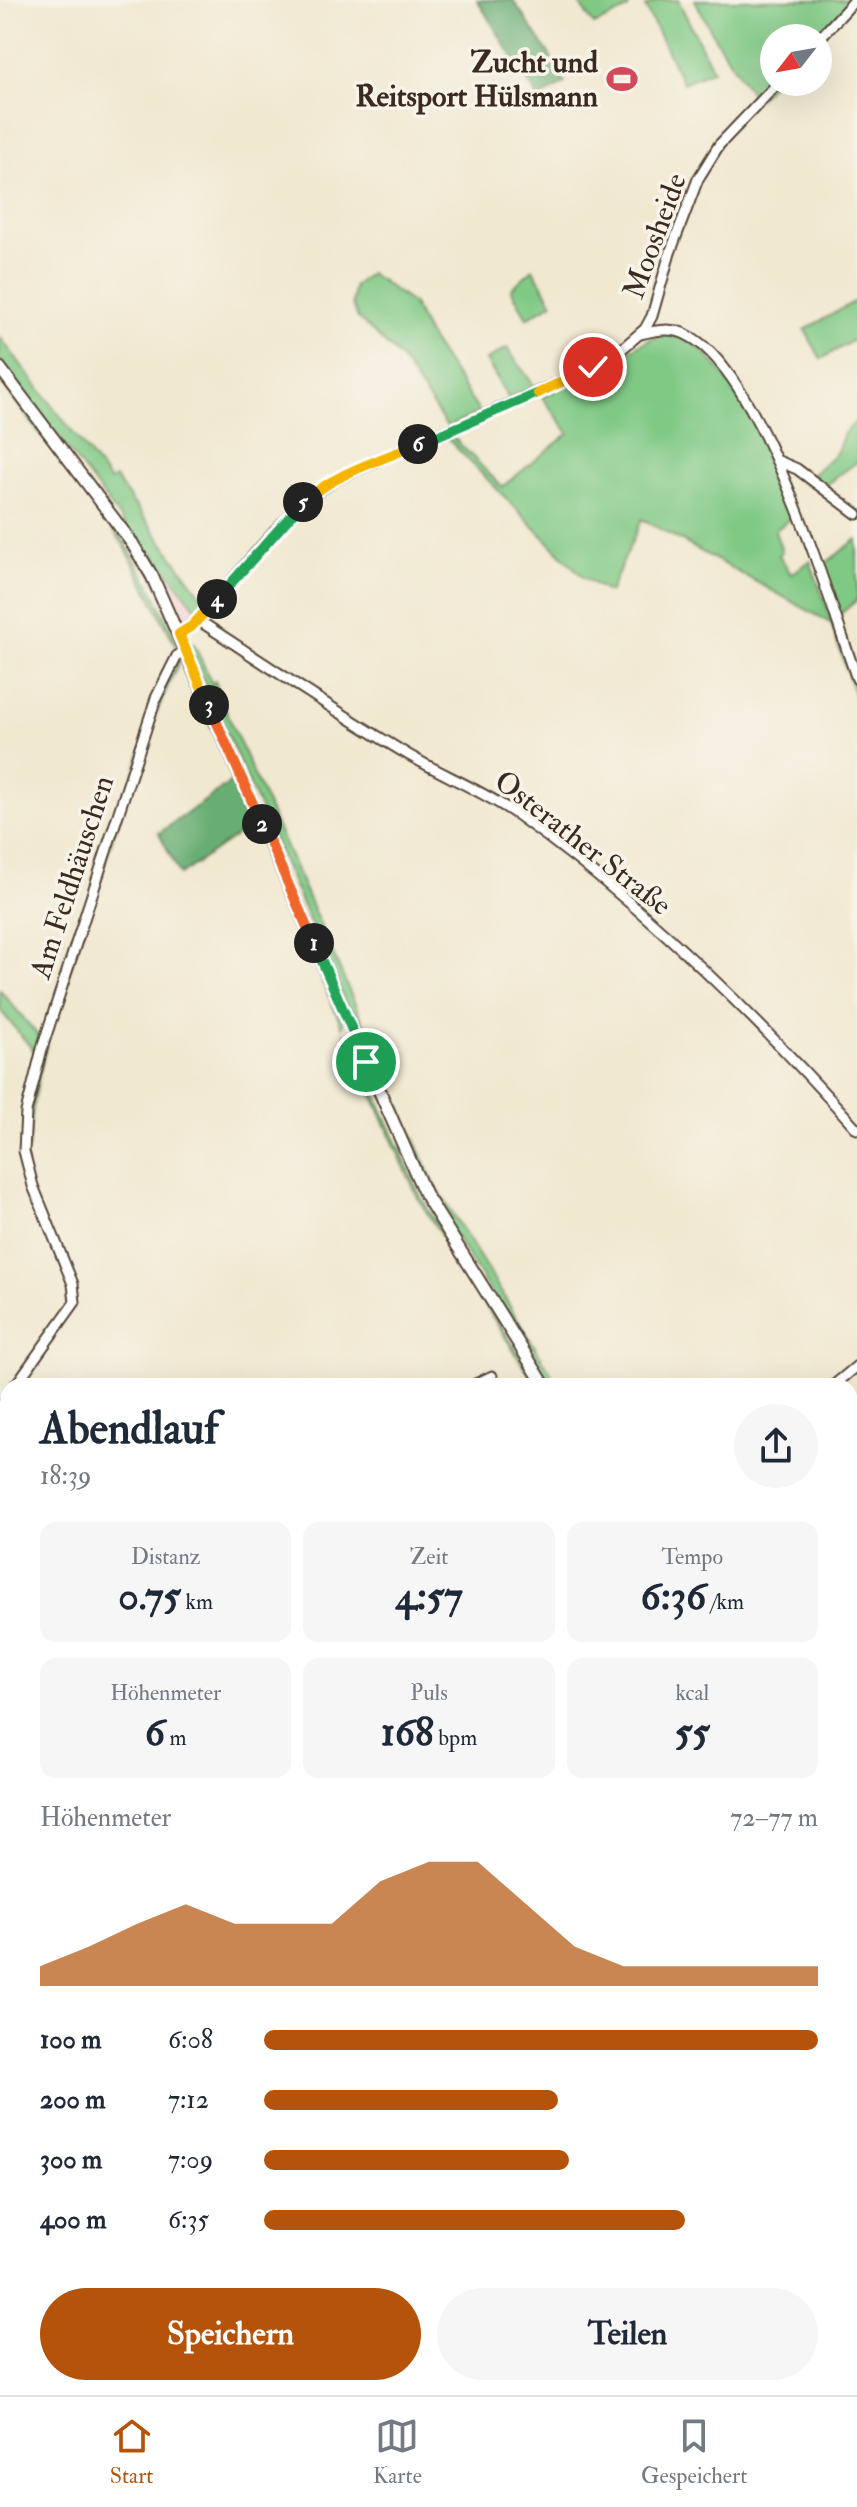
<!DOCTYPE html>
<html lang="de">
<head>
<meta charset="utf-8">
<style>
	body { margin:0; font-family:"IM FELL Double Pica",serif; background:#f6f6f7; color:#1f2937; height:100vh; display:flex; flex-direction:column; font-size:30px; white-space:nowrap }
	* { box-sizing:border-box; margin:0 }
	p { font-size:26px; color:#747a83 }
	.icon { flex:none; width:44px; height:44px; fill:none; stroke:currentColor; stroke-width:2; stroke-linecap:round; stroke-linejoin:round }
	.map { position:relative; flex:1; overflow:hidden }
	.sheet { position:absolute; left:0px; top:1378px; width:858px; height:1018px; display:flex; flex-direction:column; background:#fff; border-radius:24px 24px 0 0; box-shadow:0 8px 32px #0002 }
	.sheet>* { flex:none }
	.needle { width:52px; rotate:239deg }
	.tools { position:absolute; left:760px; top:24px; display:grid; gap:16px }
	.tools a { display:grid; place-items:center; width:72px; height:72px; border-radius:50%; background:#fff; box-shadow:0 8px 32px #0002; font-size:40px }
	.pin { position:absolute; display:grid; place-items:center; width:68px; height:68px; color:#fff; margin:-34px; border:4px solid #fff; border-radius:50%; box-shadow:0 2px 8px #0007 }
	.km { position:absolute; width:40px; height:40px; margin:-20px; border-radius:50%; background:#222; color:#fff; font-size:22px; line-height:40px; text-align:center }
	.round { display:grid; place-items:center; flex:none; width:84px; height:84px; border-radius:42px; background:#f6f6f7 }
	.head { display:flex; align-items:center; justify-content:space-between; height:136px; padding:0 40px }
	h1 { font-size:44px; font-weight:700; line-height:60px }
	.stats { display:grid; grid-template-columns:repeat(3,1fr); gap:12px; height:136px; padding:8px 40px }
	.stats div { display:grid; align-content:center; border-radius:16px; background:#f6f6f7; text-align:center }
	.stats b { font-size:40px; font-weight:700 }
	.stats small { font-size:22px; font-weight:400 }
	.stats p { font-size:22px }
	.chart { height:224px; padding:16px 40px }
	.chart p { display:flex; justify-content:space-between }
	.chart svg { width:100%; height:144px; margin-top:8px; fill:#b45309; opacity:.7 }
	.button { display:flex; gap:16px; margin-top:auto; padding:16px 40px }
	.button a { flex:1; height:92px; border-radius:48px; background:#b45309; color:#fff; font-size:32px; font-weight:700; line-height:92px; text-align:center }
	.button a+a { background:#f6f6f7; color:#1f2937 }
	ul { padding:0 40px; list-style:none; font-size:26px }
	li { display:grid; grid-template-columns:128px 96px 1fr; align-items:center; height:60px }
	li i { height:20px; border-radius:10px; background:#b45309 }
	.menu { display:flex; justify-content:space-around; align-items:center; height:112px; border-top:2px solid #e0e1e3; background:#fff; font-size:22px; color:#747a83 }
	.menu a { display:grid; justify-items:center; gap:4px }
	.menu .current { color:#b45309 }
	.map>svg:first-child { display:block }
</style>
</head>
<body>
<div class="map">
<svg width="857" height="2395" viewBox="0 0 857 2395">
	<rect width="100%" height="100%" fill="#f7f3e8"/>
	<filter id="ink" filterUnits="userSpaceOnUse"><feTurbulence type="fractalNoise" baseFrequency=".0125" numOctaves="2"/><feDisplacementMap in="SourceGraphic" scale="16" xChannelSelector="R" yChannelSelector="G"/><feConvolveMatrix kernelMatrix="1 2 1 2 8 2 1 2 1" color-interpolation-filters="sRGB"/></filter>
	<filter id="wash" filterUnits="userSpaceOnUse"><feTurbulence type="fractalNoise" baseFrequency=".006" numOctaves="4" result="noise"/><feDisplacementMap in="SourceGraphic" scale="32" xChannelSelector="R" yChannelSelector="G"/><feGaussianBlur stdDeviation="1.8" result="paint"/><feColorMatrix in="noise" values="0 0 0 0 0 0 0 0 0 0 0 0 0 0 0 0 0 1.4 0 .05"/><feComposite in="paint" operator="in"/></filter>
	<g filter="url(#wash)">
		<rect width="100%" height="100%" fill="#f1e8d0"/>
		<path fill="#f7cfd0" d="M 148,545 L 200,614 L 185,623 Z"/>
		<path fill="#80c985" stroke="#5e7a52" stroke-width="2" d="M 577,0 L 629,0 L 628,9 L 594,25 Z
			M 659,0 L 678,0 L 713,70 L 683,83 L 645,7 Z
			M 695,0 L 851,0 L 816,38 L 774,38 L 774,82 L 756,101 L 716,40 Z
			M 533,269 L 553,303 L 527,318 L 511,289 Z
			M 370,273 L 413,304 L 428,335 L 480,413 L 448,427 L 445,424 L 401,359 L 358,318 L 352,304 L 354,286 Z
			M 857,300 L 857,338 L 821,359 L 805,330 Z
			M 666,334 C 677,336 685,339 695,345 C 734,371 777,470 794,515 L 775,531 L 782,552 L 779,555 L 791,574 L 810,561 L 857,690 L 857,703 L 831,623 L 642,519 L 609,593 L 583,577 L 446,437 L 451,435 L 502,487 L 569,433 L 542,397 C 561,388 581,380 599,370 C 622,357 640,340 666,334 Z
			M 0,337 L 110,481 L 115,478 L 207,603 L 199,612 L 152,551 L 185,623 L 176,618 L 126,526 L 0,360 Z
			M 507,348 L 537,390 L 510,401 L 486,360 Z
			M 0,376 C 57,451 123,524 162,610 C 168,623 177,637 178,650 L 124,545 L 0,381 Z
			M 857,421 L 857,462 L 825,485 L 811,476 L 837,452 L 844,433 Z
			M 857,539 L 857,600 L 838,616 L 822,566 Z
			M 194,644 L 212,684 L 215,681 L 234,730 L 434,1183 L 559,1386 L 550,1386 L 454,1234 L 424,1182 L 188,645 Z
			M 181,658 C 144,733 121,813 95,892 C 68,975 34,1063 28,1150 L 29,1113 L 45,1046 L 158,699 L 174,665 L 181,658 L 344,1023 L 342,1027 Z
			M 0,990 L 42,1040 L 38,1056 L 0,1010 Z
			M 345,1034 L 349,1035 L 422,1199 L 539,1386 L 536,1386 L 419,1200 Z
			M 8,1402 L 8,1599 L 0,1595 L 0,1422 Z"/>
		<path fill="#68ad72" stroke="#526c48" stroke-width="2" d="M 477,0 L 513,0 L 548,52 L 565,83 L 539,99 Z
			M 234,780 L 253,824 L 180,875 L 159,833 Z"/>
	</g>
	<g filter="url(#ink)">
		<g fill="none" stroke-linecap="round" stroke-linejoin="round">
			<g stroke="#564639" stroke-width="13">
				<path id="minor" d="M 818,40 L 855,0
					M 641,334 C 657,330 673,327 689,336 C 763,375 828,598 857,679
					M 776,460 L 797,469 L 857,514
					M 198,620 C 267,665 336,712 407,754 C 444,776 484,791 519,816 C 642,903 757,1017 857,1129
					M 179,634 C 197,624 209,607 223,591 C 261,548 296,497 350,473 L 583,372 L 617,353 L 645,329 L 652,316 L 670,253 L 698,179 L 719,145 L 779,82
					M 15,1386 L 75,1302 L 73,1284 L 33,1186 L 24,1151 L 26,1112 L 43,1045 L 156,698 L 177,656 L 186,651
					M 471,1386 L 492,1376
					M 833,1386 L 857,1366
					M 0,1411 L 8,1397
					M 850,1516 L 857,1511
					M 850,1674 L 857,1669
					M 0,1732 L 8,1733
					M 0,1842 L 8,1842
					M 850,1880 L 857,1877
					M 0,1888 L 8,1903
					M 0,2016 L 8,2022
					M 0,2081 L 8,2087
					M 850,2083 L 854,2079
					M 850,2092 L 857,2099
					M 0,2132 L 8,2115
					M 0,2252 L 8,2248
					M 48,2395 L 56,2388"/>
			</g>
			<g stroke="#564639" stroke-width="15">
				<path id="major" d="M 0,368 L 132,543 L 152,576 L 425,1194 L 545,1386
					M 850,1858 L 857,1871"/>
			</g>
			<use href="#minor" stroke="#fff" stroke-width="9"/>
			<use href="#major" stroke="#fff" stroke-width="11"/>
		</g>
	</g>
	<g fill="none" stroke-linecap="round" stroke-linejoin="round" filter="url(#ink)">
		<g stroke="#fff" stroke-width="16">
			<path id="split-1" d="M 314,943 L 366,1062"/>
		</g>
		<g stroke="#fff" stroke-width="16">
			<path id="split-2" d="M 262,824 L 314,943"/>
		</g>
		<g stroke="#fff" stroke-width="16">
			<path id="split-3" d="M 209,705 L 262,824"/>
		</g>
		<g stroke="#fff" stroke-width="16">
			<path id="split-4" d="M 209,705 L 179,634 L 192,626 L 217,599"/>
		</g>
		<g stroke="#fff" stroke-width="16">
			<path id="split-5" d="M 217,599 L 303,502"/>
		</g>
		<g stroke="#fff" stroke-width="16">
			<path id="split-6" d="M 303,502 C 335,473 379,461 418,444"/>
		</g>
		<g stroke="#fff" stroke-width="16">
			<path id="split-7" d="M 418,444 L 538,393"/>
		</g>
		<g stroke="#fff" stroke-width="16">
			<path id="split-8" d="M 538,393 L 593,367"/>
		</g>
		<use href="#split-1" stroke="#22a559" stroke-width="10"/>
		<use href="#split-2" stroke="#f0652b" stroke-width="10"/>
		<use href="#split-3" stroke="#f0652b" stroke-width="10"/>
		<use href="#split-4" stroke="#f5b400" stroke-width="10"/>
		<use href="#split-5" stroke="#22a559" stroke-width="10"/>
		<use href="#split-6" stroke="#f5b400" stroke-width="10"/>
		<use href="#split-7" stroke="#22a559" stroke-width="10"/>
		<use href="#split-8" stroke="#f5b400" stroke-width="10"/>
	</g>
	<defs>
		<g id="stadium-bare" transform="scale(2.4)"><path d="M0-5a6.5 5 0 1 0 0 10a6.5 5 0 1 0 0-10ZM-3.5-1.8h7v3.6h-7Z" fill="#d1495b" stroke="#f7f3e8" stroke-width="2.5" paint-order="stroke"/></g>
	</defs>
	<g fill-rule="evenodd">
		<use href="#stadium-bare" x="622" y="79"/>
	</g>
	<g text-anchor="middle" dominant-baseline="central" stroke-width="7" stroke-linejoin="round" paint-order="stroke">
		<g font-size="30" font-weight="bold" fill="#3b2a1e" stroke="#f7f3e8" text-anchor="end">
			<text x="598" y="62">Zucht und<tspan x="598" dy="34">Reitsport Hülsmann</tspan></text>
		</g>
		<g font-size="30" fill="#3b2a1e" stroke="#f7f3e8">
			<text transform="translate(655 236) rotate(-70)">Moosheide</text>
			<text transform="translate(583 843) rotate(38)">Osterather Straße</text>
			<text transform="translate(72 877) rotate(-72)">Am Feldhäuschen</text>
		</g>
	</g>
</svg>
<div class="tools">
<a><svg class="needle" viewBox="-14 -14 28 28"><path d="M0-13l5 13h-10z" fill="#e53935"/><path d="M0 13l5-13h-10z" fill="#747a83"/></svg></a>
</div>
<div class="pin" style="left:366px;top:1062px;background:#1e9e55"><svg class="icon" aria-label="arrive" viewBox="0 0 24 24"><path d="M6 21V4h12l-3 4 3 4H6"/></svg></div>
<div class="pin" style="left:593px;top:367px;background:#d93025"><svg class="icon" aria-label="check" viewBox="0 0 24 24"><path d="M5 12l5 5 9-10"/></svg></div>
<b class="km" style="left:314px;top:943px">1</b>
<b class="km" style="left:262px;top:824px">2</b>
<b class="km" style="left:209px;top:705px">3</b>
<b class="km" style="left:217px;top:599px">4</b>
<b class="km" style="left:303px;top:502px">5</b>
<b class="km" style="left:418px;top:444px">6</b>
<section class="sheet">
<div class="head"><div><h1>Abendlauf</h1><p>18:39</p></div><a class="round"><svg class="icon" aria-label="share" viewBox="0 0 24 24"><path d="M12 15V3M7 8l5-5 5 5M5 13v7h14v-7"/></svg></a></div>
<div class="stats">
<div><p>Distanz</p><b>0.75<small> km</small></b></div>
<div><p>Zeit</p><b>4:57</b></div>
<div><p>Tempo</p><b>6:36<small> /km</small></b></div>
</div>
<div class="stats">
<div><p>Höhenmeter</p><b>6<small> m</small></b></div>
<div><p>Puls</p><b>168<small> bpm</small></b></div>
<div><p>kcal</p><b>55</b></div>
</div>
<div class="chart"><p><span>Höhenmeter</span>72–77 m</p>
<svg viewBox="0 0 160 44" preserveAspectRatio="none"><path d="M0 44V38L10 32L20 25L30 19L40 25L50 25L60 25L70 12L80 6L90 6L100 19L110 32L120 38L130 38L140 38L150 38L160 38V44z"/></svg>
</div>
<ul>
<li><b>100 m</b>6:08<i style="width:100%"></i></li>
<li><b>200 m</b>7:12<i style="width:53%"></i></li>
<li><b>300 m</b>7:09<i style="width:55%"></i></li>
<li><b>400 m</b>6:35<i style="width:76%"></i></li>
</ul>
<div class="button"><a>Speichern</a><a>Teilen</a></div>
</section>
</div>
<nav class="menu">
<a class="current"><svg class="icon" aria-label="home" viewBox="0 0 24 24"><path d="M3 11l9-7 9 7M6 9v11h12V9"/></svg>Start</a>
<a><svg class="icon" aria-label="map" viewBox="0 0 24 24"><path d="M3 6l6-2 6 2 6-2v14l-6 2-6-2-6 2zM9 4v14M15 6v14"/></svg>Karte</a>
<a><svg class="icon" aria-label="saved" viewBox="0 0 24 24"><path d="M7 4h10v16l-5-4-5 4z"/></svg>Gespeichert</a>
</nav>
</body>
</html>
